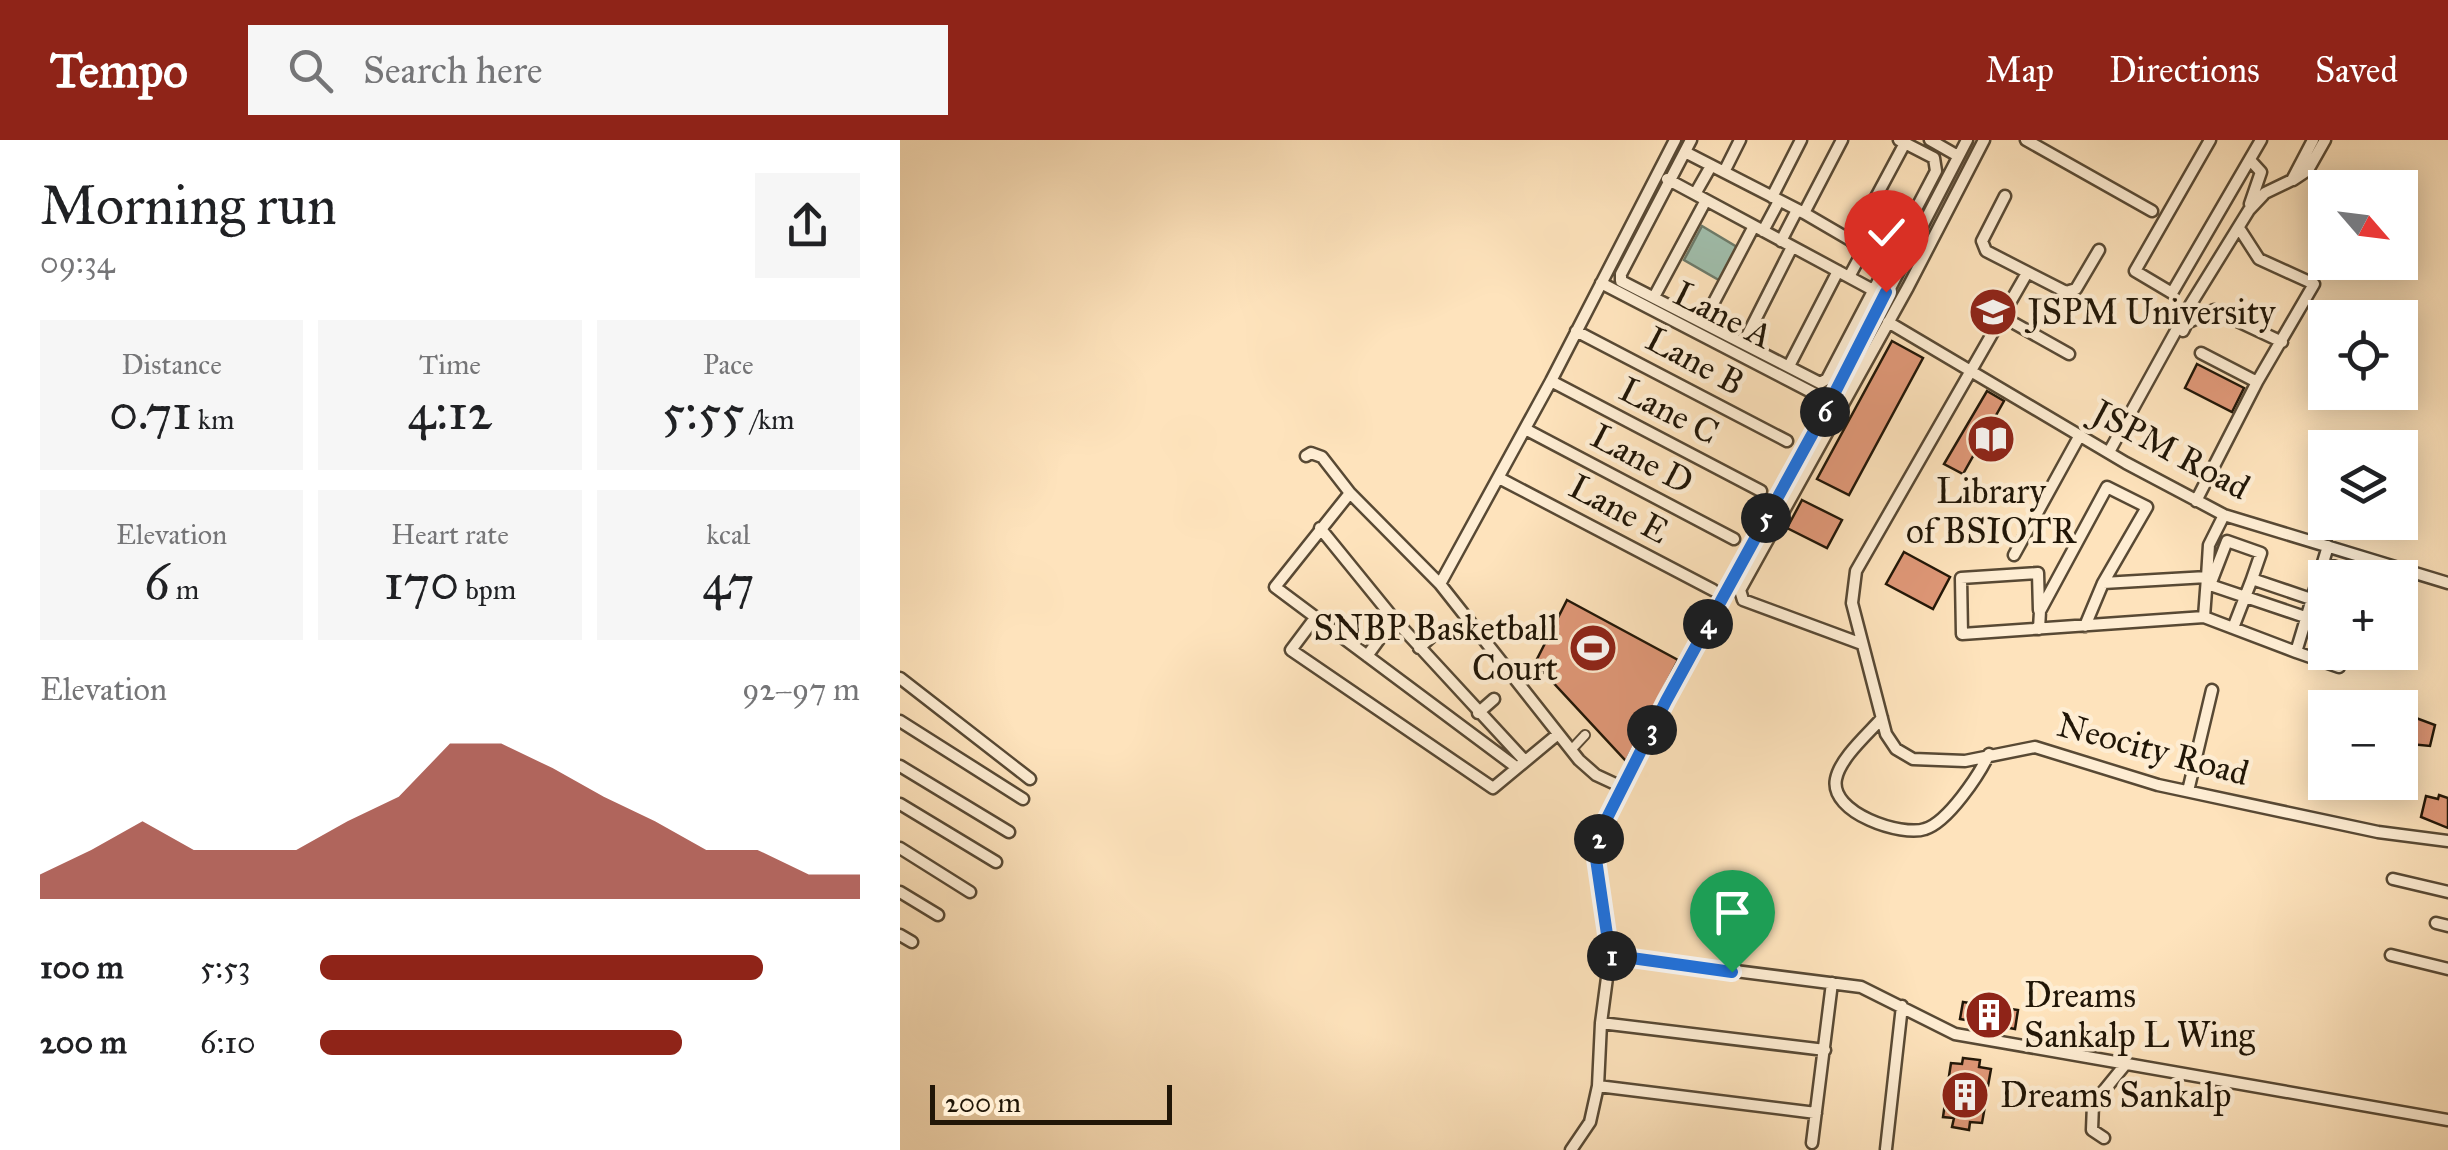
<!DOCTYPE html>
<html lang="en">
<head>
<meta charset="utf-8">
<style>
	body { margin:0; font-family:"IM FELL Great Primer",serif; background:#f6f6f6; color:#202124; height:100vh; display:flex; flex-direction:column; font-size:38px; white-space:nowrap }
	* { box-sizing:border-box; margin:0 }
	p { font-size:32px; color:#757577 }
	.icon { flex:none; width:55px; height:55px; fill:none; stroke:currentColor; stroke-width:2; stroke-linecap:round; stroke-linejoin:round }
	.map { position:relative; flex:1; overflow:hidden }
	.panel { display:flex; flex-direction:column; background:#fff; width:900px }
	.panel>* { flex:none }
	.needle { width:65px; rotate:118deg }
	.controls { position:absolute; left:1408px; top:30px; display:grid; gap:20px }
	.controls a { display:grid; place-items:center; width:110px; height:110px; border-radius:0px; background:#fff; box-shadow:0 5px 25px #0003; font-size:50px }
	.scale { position:absolute; left:30px; bottom:25px; width:242px; box-sizing:border-box; padding-left:10px; border:5px solid #211607; border-top:0; font-size:28px; line-height:35px; white-space:nowrap; color:#211607; -webkit-text-stroke:8px #feedd3; paint-order:stroke }
	.pin { position:absolute; display:grid; place-items:center; width:85px; height:85px; color:#fff; margin:-102px -42px; border-radius:50% 50% 50% 0; rotate:-45deg; box-shadow:0 0 10px #0007 }
	.pin .icon { rotate:45deg }
	.km { position:absolute; width:50px; height:50px; margin:-25px; border-radius:50%; background:#222; color:#fff; font-size:28px; line-height:50px; text-align:center }
	.round { display:grid; place-items:center; flex:none; width:105px; height:105px; border-radius:0px; background:#f6f6f6 }
	.headline { display:flex; align-items:center; justify-content:space-between; height:170px; padding:0 40px }
	h1 { font-size:55px; font-weight:600; line-height:75px }
	.stats { display:grid; grid-template-columns:repeat(3,1fr); gap:15px; height:170px; padding:10px 40px }
	.stats div { display:grid; align-content:center; border-radius:0px; background:#f6f6f6; text-align:center }
	.stats b { font-size:50px; font-weight:600 }
	.stats small { font-size:28px; font-weight:400 }
	.stats p { font-size:28px }
	.chart { height:280px; padding:20px 40px }
	.chart p { display:flex; justify-content:space-between }
	.chart svg { width:100%; height:180px; margin-top:10px; fill:#8f2418; opacity:.7 }
	ul { padding:0 40px; list-style:none; font-size:32px }
	li { display:grid; grid-template-columns:160px 120px 1fr; align-items:center; height:75px }
	li i { height:25px; border-radius:12px; background:#8f2418 }
	header { display:flex; align-items:center; gap:60px; box-sizing:border-box; height:140px; padding:0 50px; background:#8f2418; color:#fff }
	header strong { font-size:48px }
	nav { display:flex; gap:55px; margin-inline-start:auto; font-size:35px }
	.search { width:700px; height:90px; background:#f6f6f6; display:flex; align-items:center; gap:25px; box-sizing:border-box; padding:0 35px; border-radius:0px; color:#757577; font-size:38px }
	main { display:flex; flex:1; min-height:0 }
	.map>svg:first-child { display:block }
</style>
</head>
<body>
<header>
<strong>Tempo</strong>
<div class="search"><svg class="icon" aria-label="search" viewBox="0 0 24 24"><circle cx="10" cy="10" r="6"/><path d="M15 15l6 6"/></svg>Search here</div>
<nav><a>Map</a><a>Directions</a><a>Saved</a></nav>
</header>
<main>
<section class="panel">
<div class="headline"><div><h1>Morning run</h1><p>09:34</p></div><a class="round"><svg class="icon" aria-label="share" viewBox="0 0 24 24"><path d="M12 15V3M7 8l5-5 5 5M5 13v7h14v-7"/></svg></a></div>
<div class="stats">
<div><p>Distance</p><b>0.71<small> km</small></b></div>
<div><p>Time</p><b>4:12</b></div>
<div><p>Pace</p><b>5:55<small> /km</small></b></div>
</div>
<div class="stats">
<div><p>Elevation</p><b>6<small> m</small></b></div>
<div><p>Heart rate</p><b>170<small> bpm</small></b></div>
<div><p>kcal</p><b>47</b></div>
</div>
<div class="chart"><p><span>Elevation</span>92–97 m</p>
<svg viewBox="0 0 160 44" preserveAspectRatio="none"><path d="M0 44V38L10 32L20 25L30 32L40 32L50 32L60 25L70 19L80 6L90 6L100 12L110 19L120 25L130 32L140 32L150 38L160 38V44z"/></svg>
</div>
<ul>
<li><b>100 m</b>5:53<i style="width:82%"></i></li>
<li><b>200 m</b>6:10<i style="width:67%"></i></li>
</ul>
</section>
<div class="map">
<svg width="1548" height="1010" viewBox="0 0 1548 1010">
	<rect width="100%" height="100%" fill="#fee3bc"/>
	<filter id="stains"><feTurbulence type="fractalNoise" baseFrequency=".002" numOctaves="4"/><feColorMatrix values="0 0 0 0 .2 0 0 0 0 .09 0 0 0 0 .02 0 0 0 .5 -.17"/></filter>
	<radialGradient id="worn" r=".72"><stop offset=".6" stop-color="#630" stop-opacity="0"/><stop offset="1" stop-color="#630" stop-opacity=".3"/></radialGradient>
	<path fill="#a0beac" stroke="#6d7b6a" stroke-width="2.5" d="M 802,86 L 842,110 L 824,143 L 784,120 Z"/>
	<path fill="#e09878" stroke="#211607" stroke-width="2.5" d="M 992,201 L 1023,218 L 949,355 L 917,339 Z
		M 1297,224 L 1344,248 L 1332,272 L 1285,248 Z
		M 1087,251 L 1104,261 L 1063,334 L 1044,324 Z
		M 902,360 L 942,380 L 927,408 L 887,388 Z
		M 1004,412 L 1050,437 L 1033,469 L 986,444 Z
		M 667,460 L 778,520 L 726,621 L 635,523 Z
		M 1437,552 L 1464,559 L 1463,562 L 1476,568 L 1421,568 L 1424,553 L 1436,556 Z
		M 1500,572 L 1535,585 L 1530,606 L 1500,603 Z
		M 1539,655 L 1548,658 L 1548,688 L 1521,677 L 1526,656 L 1538,659 Z
		M 1063,862 L 1118,870 L 1115,889 L 1060,879 Z
		M 1063,918 L 1080,920 L 1079,927 L 1091,929 L 1088,946 L 1076,945 L 1073,965 L 1085,966 L 1082,983 L 1070,982 L 1069,990 L 1052,987 L 1054,978 L 1043,977 L 1045,963 L 1055,965 L 1059,938 L 1049,936 L 1051,923 L 1062,924 Z"/>
	<g fill="none" stroke-linecap="round" stroke-linejoin="round">
		<g stroke="#584934" stroke-width="12">
			<path id="pedestrian" d="M 671,610 L 685,595"/>
		</g>
		<g stroke="#584934" stroke-width="15">
			<path id="minor" d="M 791,0 L 721,134 L 721,141 L 920,243 L 927,239 L 1036,31 L 1034,18 L 999,0
				M 942,0 L 904,73 L 988,122
				M 1030,0 L 1058,16
				M 1126,0 L 1252,71
				M 1310,0 L 1235,131 L 1272,153 L 1361,0
				M 785,12 L 904,73
				M 824,32 L 840,0
				M 767,39 L 973,150
				M 1393,40 L 1408,30 L 1425,0
				M 795,54 L 811,26
				M 1105,56 L 1082,101 L 1086,111 L 1166,152 L 1176,149 L 1199,110
				M 872,57 L 901,0
				M 1350,64 L 1361,32 L 1351,21
				M 863,91 L 879,61
				M 881,101 L 897,70
				M 952,102 L 1005,3
				M 1127,133 L 956,431 L 952,463 L 986,594 L 996,609 L 1013,619 L 1065,621 L 1135,607 L 1258,645 L 1478,692 L 1548,701
				M 949,137 L 964,109
				M 701,143 L 919,256
				M 754,157 L 806,60
				M 1103,177 L 1169,214
				M 804,181 L 854,86
				M 988,182 L 1226,323 L 1324,375 L 1548,443
				M 676,191 L 887,301
				M 1283,191 L 1287,183 L 1314,170 L 1382,202
				M 844,202 L 892,107
				M 1301,213 L 1357,242
				M 889,226 L 938,131
				M 651,241 L 861,351
				M 625,289 L 834,399
				M 1209,312 L 1289,167 L 1349,70 L 1365,53 L 1392,40 L 1413,0
				M 406,316 L 411,313 L 422,317 L 450,353 L 540,444 L 679,620 L 696,635 L 724,648
				M 599,338 L 813,450
				M 450,353 L 375,447 L 616,627
				M 1296,361 L 1357,242 L 1414,144 L 1359,119 L 1339,88
				M 420,388 L 494,479 L 625,621
				M 1428,406 L 1396,512 L 1439,527 L 1444,512
				M 1114,415 L 1180,295
				M 1423,423 L 1469,438
				M 1352,439 L 1361,413 L 1327,401 L 1310,445 L 1408,478
				M 540,444 L 651,241 L 775,0
				M 1139,470 L 1138,433 L 1061,438 L 1062,494 L 1304,477 L 1307,437
				M 1304,477 L 1396,512
				M 415,478 L 391,510 L 593,648 L 658,594
				M 1185,486 L 1203,443
				M 1333,488 L 1352,439 L 1414,460
				M 1139,489 L 1140,471 L 1207,347 L 1247,367 L 1203,443 L 1307,437 L 1309,405 L 1324,375
				M 962,504 L 843,460 L 840,450 L 1008,147 L 1084,0
				M 519,508 L 538,491
				M 467,516 L 494,479
				M 0,538 L 130,639
				M 578,573 L 594,559
				M 982,578 C 968,594 940,618 936,639 C 929,673 1002,697 1025,689 C 1048,682 1079,635 1089,614
				M 0,581 L 123,659
				M 0,626 L 109,692
				M 1288,651 L 1312,550
				M 0,664 L 96,722
				M 0,708 L 70,752
				M 1493,739 L 1548,752
				M 0,752 L 38,775
				M 1536,783 L 1548,786
				M 0,795 L 12,802
				M 710,815 L 961,847 L 1055,894 L 1548,980
				M 1491,815 L 1548,829
				M 701,883 L 925,910
				M 916,973 L 698,946 L 701,883 L 710,815 L 696,719 L 704,684 L 766,561 L 931,262 L 1067,0
				M 1204,998 L 1192,990 L 1193,964 L 1224,926
				M 912,1003 L 932,843
				M 986,1009 L 1002,866
				M 671,1010 L 690,982 L 698,946"/>
		</g>
		<use href="#pedestrian" stroke="#feedd3" stroke-width="8"/>
		<use href="#minor" stroke="#feedd3" stroke-width="10"/>
	</g>
	<g fill="none" stroke-linecap="round" stroke-linejoin="round">
		<g stroke="#fff" stroke-width="20">
			<path id="route" d="M 832,832 L 710,815 L 696,719 L 704,684 L 766,561 L 930,262 L 986,152"/>
		</g>
		<use href="#route" stroke="#1a73e8" stroke-width="12"/>
	</g>
	<defs>
		<g id="university-disc" transform="scale(2.5)"><circle r="9.5" fill="#8f2418" stroke="#feedd3"/><path d="M0-5L7-2L0 1L-7-2ZM-4 1L0 2.5L4 1V4Q0 6-4 4Z" fill="#fff"/></g>
		<g id="library-disc" transform="scale(2.5)"><circle r="9.5" fill="#8f2418" stroke="#feedd3"/><path d="M-6-4Q-3-5.5-.7-3.5V5Q-3 3-6 4ZM6-4Q3-5.5 .7-3.5V5Q3 3 6 4Z" fill="#fff"/></g>
		<g id="stadium-disc" transform="scale(2.5)"><circle r="9.5" fill="#8f2418" stroke="#feedd3"/><path d="M0-5a6.5 5 0 1 0 0 10a6.5 5 0 1 0 0-10ZM-3.5-1.8h7v3.6h-7Z" fill="#fff"/></g>
		<g id="building-disc" transform="scale(2.5)"><circle r="9.5" fill="#8f2418" stroke="#feedd3"/><path d="M-4-6H4V6H1V3H-1V6H-4ZM-2.5-4.3h1.7v1.8h-1.7ZM.8-4.3h1.7v1.8H.8ZM-2.5-1h1.7V.8h-1.7ZM.8-1h1.7V.8H.8Z" fill="#fff"/></g>
	</defs>
	<g fill-rule="evenodd">
		<use href="#university-disc" x="1093" y="172"/>
		<use href="#library-disc" x="1091" y="299"/>
		<use href="#stadium-disc" x="693" y="508"/>
		<use href="#building-disc" x="1089" y="875"/>
		<use href="#building-disc" x="1065" y="955"/>
	</g>
	<g text-anchor="middle" dominant-baseline="central" stroke-width="9" stroke-linejoin="round" paint-order="stroke">
		<g font-size="35" fill="#211607" stroke="#feedd3" text-anchor="start">
			<text x="1128" y="172">JSPM University</text>
			<text x="1091" y="351" text-anchor="middle">Library<tspan x="1091" dy="40">of BSIOTR</tspan></text>
			<text x="658" y="488" text-anchor="end">SNBP Basketball<tspan x="658" dy="40">Court</tspan></text>
			<text x="1124" y="855">Dreams<tspan x="1124" dy="40">Sankalp L Wing</tspan></text>
			<text x="1100" y="955">Dreams Sankalp</text>
		</g>
		<g font-size="35" fill="#211607" stroke="#feedd3">
			<text transform="translate(823 175) rotate(27)">Lane A</text>
			<text transform="translate(795 221) rotate(28)">Lane B</text>
			<text transform="translate(769 271) rotate(27)">Lane C</text>
			<text transform="translate(1271 310) rotate(28)">JSPM Road</text>
			<text transform="translate(742 319) rotate(28)">Lane D</text>
			<text transform="translate(719 369) rotate(28)">Lane E</text>
			<text transform="translate(1253 609) rotate(15)">Neocity Road</text>
		</g>
	</g>
	<rect width="100%" height="100%" filter="url(#stains)"/>
	<rect width="100%" height="100%" fill="url(#worn)"/>
</svg>
<div class="controls">
<a><svg class="needle" viewBox="-14 -14 28 28"><path d="M0-13l5 13h-10z" fill="#e53935"/><path d="M0 13l5-13h-10z" fill="#757577"/></svg></a>
<a><svg class="icon" aria-label="locate" viewBox="0 0 24 24"><circle cx="12" cy="12" r="6"/><path d="M12 2v4M12 18v4M2 12h4M18 12h4"/></svg></a>
<a><svg class="icon" aria-label="layers" viewBox="0 0 24 24"><path d="M12 4l9 5-9 5-9-5zM3 14l9 5 9-5"/></svg></a>
<a>+</a>
<a>−</a>
</div>
<div class="scale">200 m</div>
<div class="pin" style="left:832px;top:832px;background:#1e9e55"><svg class="icon" aria-label="arrive" viewBox="0 0 24 24"><path d="M6 21V4h12l-3 4 3 4H6"/></svg></div>
<div class="pin" style="left:986px;top:152px;background:#d93025"><svg class="icon" aria-label="check" viewBox="0 0 24 24"><path d="M5 12l5 5 9-10"/></svg></div>
<b class="km" style="left:712px;top:816px">1</b>
<b class="km" style="left:699px;top:699px">2</b>
<b class="km" style="left:752px;top:590px">3</b>
<b class="km" style="left:808px;top:484px">4</b>
<b class="km" style="left:866px;top:378px">5</b>
<b class="km" style="left:925px;top:272px">6</b>
</div>
</main>
</body>
</html>
